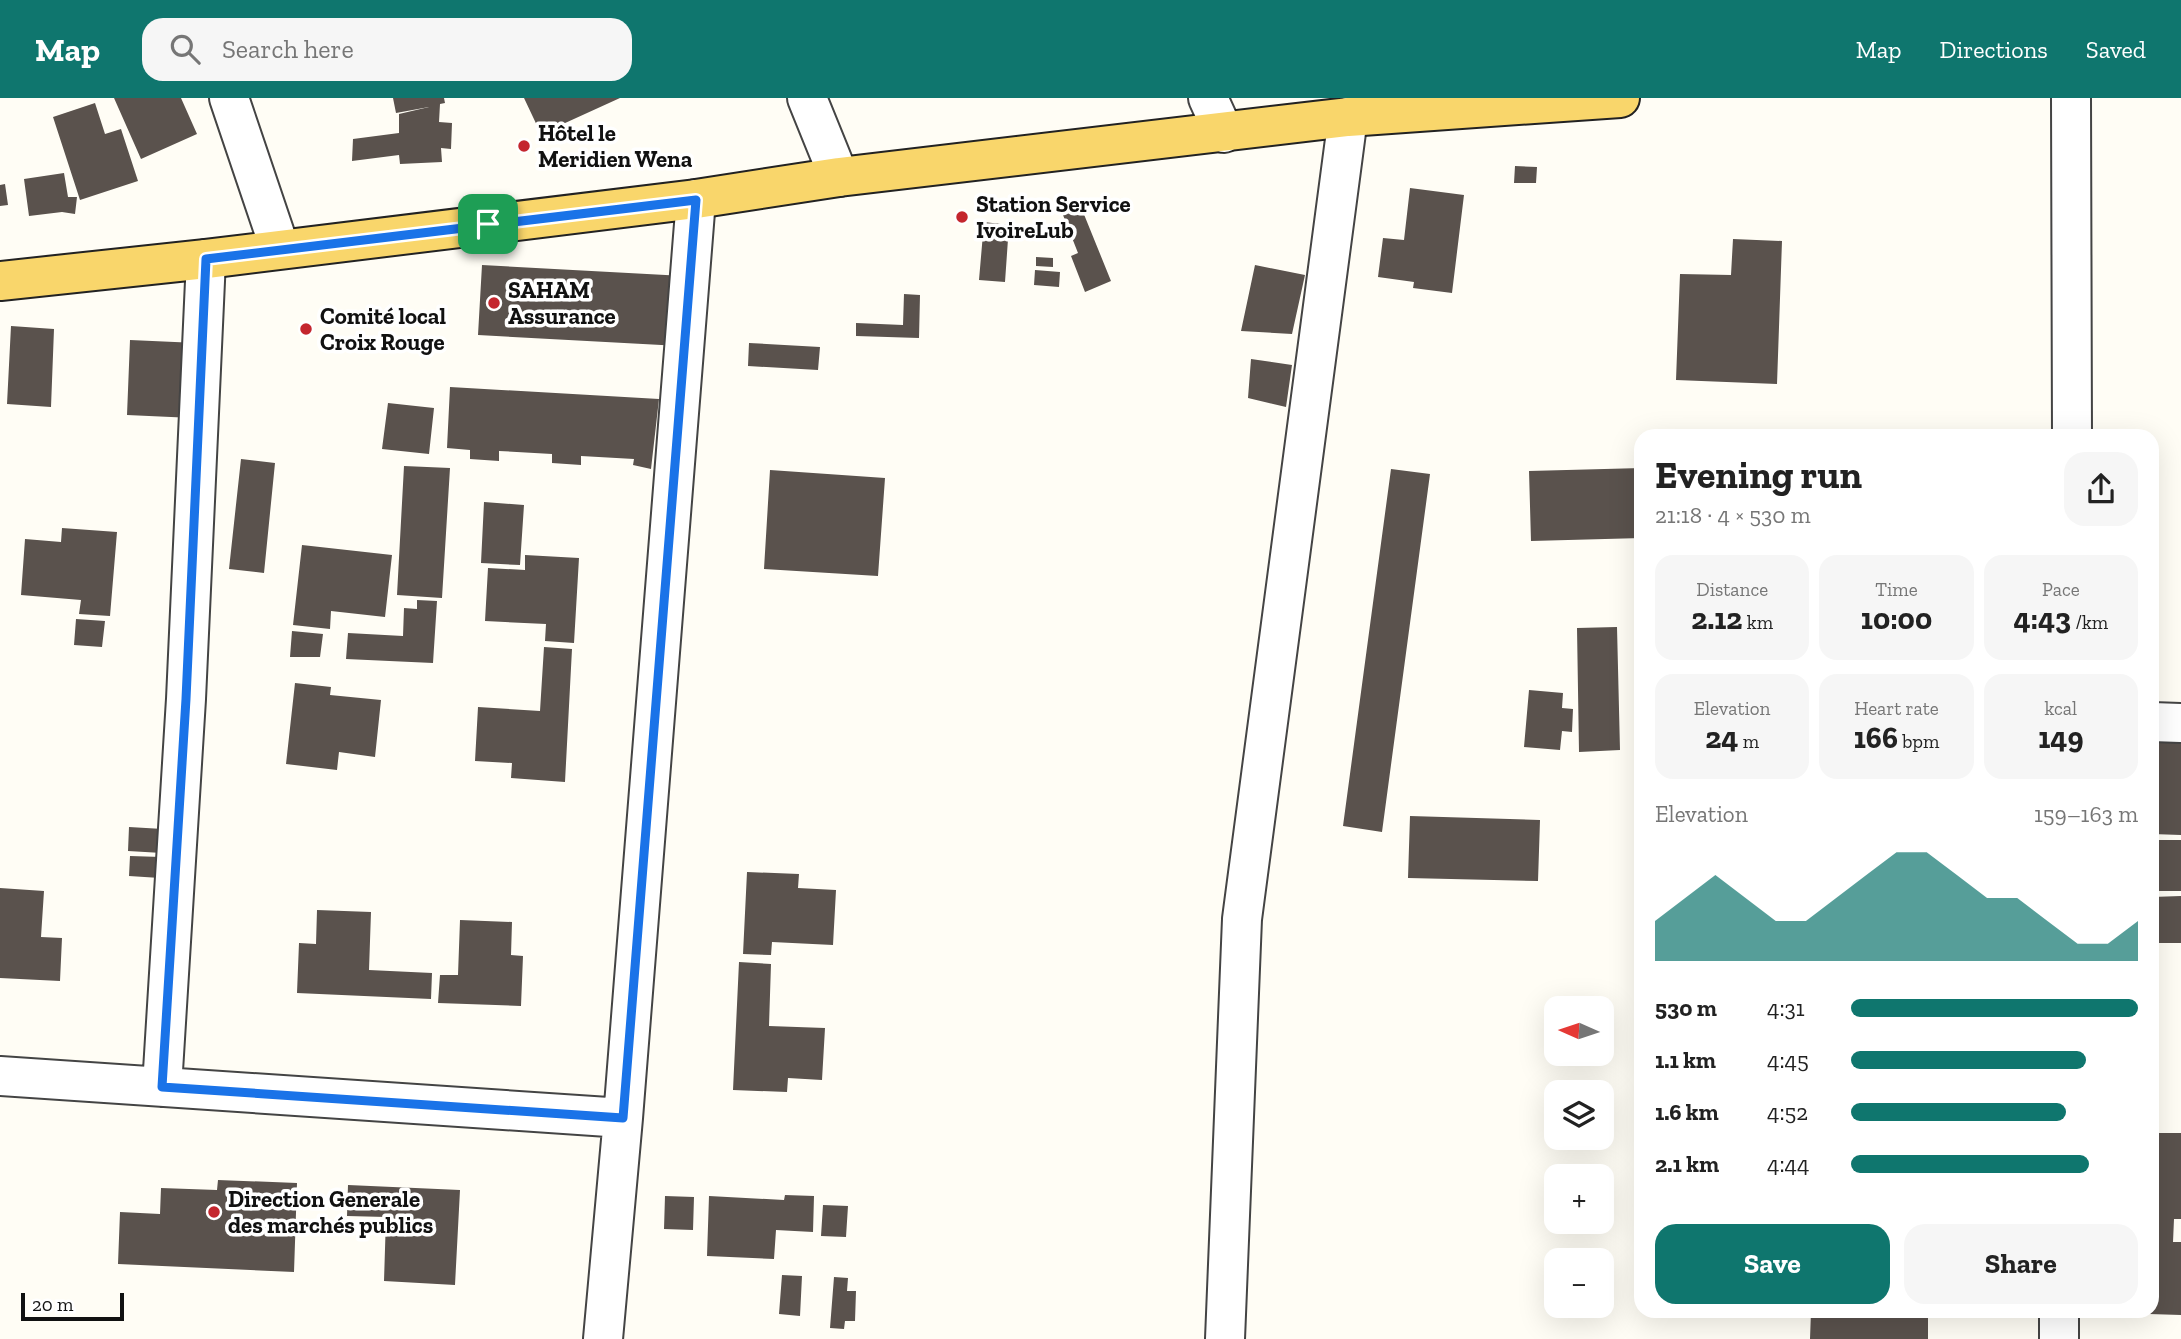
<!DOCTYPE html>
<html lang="en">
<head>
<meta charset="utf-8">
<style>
	body { margin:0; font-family:"Zilla Slab",serif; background:#f6f6f6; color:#222; height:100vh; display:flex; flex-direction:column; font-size:26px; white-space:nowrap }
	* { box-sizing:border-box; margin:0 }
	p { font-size:23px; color:#767676 }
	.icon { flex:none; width:38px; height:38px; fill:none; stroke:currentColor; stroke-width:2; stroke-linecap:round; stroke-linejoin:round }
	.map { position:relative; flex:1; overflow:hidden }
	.panel { position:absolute; left:1634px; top:331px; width:525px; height:889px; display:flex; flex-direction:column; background:#fff; border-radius:21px; box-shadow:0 7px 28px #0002 }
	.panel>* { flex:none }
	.needle { width:46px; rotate:273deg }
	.fabs { position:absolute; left:1544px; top:898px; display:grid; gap:14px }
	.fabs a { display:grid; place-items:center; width:70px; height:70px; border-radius:14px; background:#fff; box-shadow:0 7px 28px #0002; font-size:35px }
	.scale { position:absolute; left:21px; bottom:18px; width:103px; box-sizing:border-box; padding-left:7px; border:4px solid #111; border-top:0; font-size:19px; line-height:24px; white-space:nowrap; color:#111; -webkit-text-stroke:5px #fff; paint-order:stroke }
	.pin { position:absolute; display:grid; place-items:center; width:60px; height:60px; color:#fff; margin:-30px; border-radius:14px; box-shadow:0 4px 10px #0006 }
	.round { display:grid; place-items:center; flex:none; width:74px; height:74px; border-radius:21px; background:#f6f6f6 }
	.overview { display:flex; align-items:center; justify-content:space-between; height:119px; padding:0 21px }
	h1 { font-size:38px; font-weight:700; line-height:52px }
	.stats { display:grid; grid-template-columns:repeat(3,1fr); gap:10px; height:119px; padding:7px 21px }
	.stats div { display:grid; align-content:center; border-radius:18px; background:#f6f6f6; text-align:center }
	.stats b { font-size:30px; font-weight:700 }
	.stats small { font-size:19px; font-weight:400 }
	.stats p { font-size:19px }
	.chart { height:196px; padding:14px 21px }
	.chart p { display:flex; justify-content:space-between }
	.chart svg { width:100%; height:126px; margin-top:7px; fill:#0f766e; opacity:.7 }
	.primary-button { display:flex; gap:14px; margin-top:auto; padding:14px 21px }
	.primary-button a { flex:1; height:80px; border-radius:21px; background:#0f766e; color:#fff; font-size:28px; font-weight:700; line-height:80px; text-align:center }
	.primary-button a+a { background:#f6f6f6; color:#222 }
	ul { padding:0 21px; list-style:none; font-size:23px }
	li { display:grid; grid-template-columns:112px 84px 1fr; align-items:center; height:52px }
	li i { height:18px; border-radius:9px; background:#0f766e }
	header { display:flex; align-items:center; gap:42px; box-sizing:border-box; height:98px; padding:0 35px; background:#0f766e; color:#fff }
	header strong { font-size:33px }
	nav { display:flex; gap:38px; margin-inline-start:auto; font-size:24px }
	.search { width:490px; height:63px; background:#f6f6f6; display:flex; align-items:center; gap:18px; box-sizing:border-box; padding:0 24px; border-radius:21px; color:#767676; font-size:26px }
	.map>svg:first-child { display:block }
</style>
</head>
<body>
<header>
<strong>Map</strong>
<div class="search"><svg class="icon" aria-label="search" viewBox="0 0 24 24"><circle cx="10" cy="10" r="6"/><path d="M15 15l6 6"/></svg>Search here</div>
<nav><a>Map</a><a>Directions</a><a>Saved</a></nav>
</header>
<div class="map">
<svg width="2181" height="1241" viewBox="0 0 2181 1241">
	<rect width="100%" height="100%" fill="#fffdf5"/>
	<path fill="#5a524d" d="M 114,0 L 181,0 L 197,36 L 141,61 Z
		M 393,0 L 444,0 L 445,5 L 440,6 L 439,24 L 452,25 L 451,51 L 441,50 L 442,64 L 400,66 L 399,57 L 352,63 L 353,41 L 399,35 L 399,16 L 429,9 L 396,15 Z
		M 524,0 L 620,0 L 541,36 Z
		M 95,5 L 105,36 L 121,31 L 138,83 L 80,102 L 53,19 Z
		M 1515,68 L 1537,69 L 1536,85 L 1514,85 Z
		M 64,75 L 68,99 L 77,99 L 75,116 L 62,114 L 29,118 L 24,81 Z
		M 5,86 L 8,107 L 0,108 L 0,87 Z
		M 1410,90 L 1464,97 L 1452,195 L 1413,190 L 1414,184 L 1378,179 L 1383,140 L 1404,142 Z
		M 1081,109 L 1111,183 L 1085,194 L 1071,158 L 1078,155 L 1063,117 Z
		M 984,124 L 1009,127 L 1005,184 L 979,182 Z
		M 1733,141 L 1782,143 L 1777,286 L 1676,282 L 1680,176 L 1731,177 Z
		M 1036,159 L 1053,160 L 1053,169 L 1036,168 Z
		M 482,167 L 684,178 L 680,248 L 478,237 Z
		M 1255,167 L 1305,177 L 1292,236 L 1241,233 Z
		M 1035,172 L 1060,174 L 1059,189 L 1034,187 Z
		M 904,196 L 920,197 L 919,240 L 856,238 L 856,225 L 903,227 Z
		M 11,228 L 54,231 L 51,309 L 7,306 Z
		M 130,242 L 197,245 L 193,320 L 127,317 Z
		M 749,245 L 820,249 L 818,272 L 748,268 Z
		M 1251,261 L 1292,267 L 1286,309 L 1248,300 Z
		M 450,289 L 659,301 L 651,371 L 633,367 L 634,361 L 581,358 L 581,367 L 552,365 L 552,356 L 499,353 L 499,363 L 470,361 L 470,352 L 447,350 Z
		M 388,305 L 434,310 L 429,356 L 382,351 Z
		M 241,361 L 275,365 L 264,475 L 229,471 Z
		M 404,368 L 450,370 L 442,500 L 397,497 Z
		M 1642,370 L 1642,440 L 1531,443 L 1529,373 Z
		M 1391,371 L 1430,376 L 1382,734 L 1343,728 Z
		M 770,372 L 885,380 L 878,478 L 764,471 Z
		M 484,404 L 524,407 L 520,467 L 481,465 Z
		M 62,430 L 117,434 L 110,518 L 79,516 L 81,502 L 21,497 L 25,441 L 61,444 Z
		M 302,447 L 392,457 L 385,519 L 331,513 L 330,531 L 293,527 Z
		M 525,457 L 579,460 L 574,545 L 545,543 L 546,526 L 485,523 L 488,470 L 525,472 Z
		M 417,502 L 437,503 L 433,565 L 346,561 L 348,535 L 403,538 L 404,510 L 417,511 Z
		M 76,521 L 105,523 L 102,549 L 74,547 Z
		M 1617,529 L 1620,652 L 1579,654 L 1577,530 Z
		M 292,533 L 323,536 L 320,559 L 290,559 Z
		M 544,549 L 572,551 L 565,684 L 511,680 L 512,665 L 475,663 L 478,609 L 540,613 Z
		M 295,585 L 331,589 L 330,597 L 381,602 L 375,659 L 339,654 L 337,672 L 286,666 Z
		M 1529,592 L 1563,595 L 1562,610 L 1573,611 L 1572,634 L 1562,633 L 1560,652 L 1524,649 Z
		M 2154,644 L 2181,645 L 2181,737 L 2152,736 Z
		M 1410,718 L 1540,722 L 1538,783 L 1408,780 Z
		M 129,729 L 163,731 L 162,755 L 128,753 Z
		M 2152,742 L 2181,742 L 2181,793 L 2152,793 Z
		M 130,758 L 161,759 L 160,780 L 129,778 Z
		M 747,774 L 799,776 L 798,790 L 836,792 L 833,847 L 772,844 L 771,857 L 743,856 Z
		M 0,790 L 44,793 L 41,839 L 62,840 L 60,883 L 0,880 Z
		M 2181,798 L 2181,845 L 2152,845 L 2152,799 Z
		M 317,812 L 371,814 L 369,872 L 432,875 L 431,901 L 297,895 L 299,845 L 316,846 Z
		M 460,822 L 512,824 L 511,857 L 523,858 L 521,908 L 438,905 L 440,877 L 458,877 Z
		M 739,864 L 771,866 L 769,928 L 825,930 L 822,982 L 788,980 L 787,994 L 733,992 Z
		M 2154,1035 L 2181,1035 L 2181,1121 L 2174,1121 L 2173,1144 L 2181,1144 L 2181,1217 L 2149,1216 L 2149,1213 L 2152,1213 Z
		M 218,1082 L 297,1085 L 294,1174 L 118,1166 L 120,1114 L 160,1116 L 161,1090 L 217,1092 Z
		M 348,1087 L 460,1092 L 455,1187 L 384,1183 L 386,1119 L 347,1118 Z
		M 785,1097 L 814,1098 L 813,1134 L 776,1132 L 774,1161 L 707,1158 L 709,1098 L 784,1102 Z
		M 665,1098 L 694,1099 L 693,1132 L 664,1131 Z
		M 823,1107 L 848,1108 L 846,1139 L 821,1138 Z
		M 782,1177 L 802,1178 L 800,1218 L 779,1216 Z
		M 834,1179 L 848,1180 L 847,1193 L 856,1193 L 855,1223 L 845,1223 L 844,1231 L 830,1230 Z
		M 1811,1213 L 1928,1213 L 1928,1241 L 1810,1241 Z"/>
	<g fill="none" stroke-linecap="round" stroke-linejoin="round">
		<g stroke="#444" stroke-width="42">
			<path id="minor" d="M 229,0 L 280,151
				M 807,0 L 839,79
				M 1208,0 L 1224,35
				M 2071,0 L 2072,338
				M 2152,624 L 2181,625
				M 0,978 L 623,1020
				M 162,989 L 186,601 L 206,161
				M 603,1241 L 623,1020 L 696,101
				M 1225,1241 L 1242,821 L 1348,19
				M 2059,1241 L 2059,1213"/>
		</g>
		<g stroke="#222" stroke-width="42">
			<path id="major" d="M 0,183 L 206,161 L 696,101 L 839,79 L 1348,19 L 1620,0"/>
		</g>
		<use href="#minor" stroke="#fff" stroke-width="38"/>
		<use href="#major" stroke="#f9d66b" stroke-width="38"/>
	</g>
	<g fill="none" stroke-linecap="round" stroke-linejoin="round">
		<g stroke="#fff" stroke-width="14">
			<path id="route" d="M 696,102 L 623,1020 L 162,989 L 186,601 L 206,161 Z"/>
		</g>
		<use href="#route" stroke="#1a73e8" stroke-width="9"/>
	</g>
	<g fill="#c4262e" stroke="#fff" stroke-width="2.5">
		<circle cx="524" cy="48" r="7"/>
		<circle cx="962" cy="119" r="7"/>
		<circle cx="494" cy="205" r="7"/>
		<circle cx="306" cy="231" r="7"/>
		<circle cx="214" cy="1114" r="7"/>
	</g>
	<g text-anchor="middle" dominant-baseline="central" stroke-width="7" stroke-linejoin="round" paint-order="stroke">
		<g font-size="23" font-weight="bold" fill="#111" stroke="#fff" text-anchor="start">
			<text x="538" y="35">Hôtel le<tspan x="538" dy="26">Meridien Wena</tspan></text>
			<text x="976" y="106">Station Service<tspan x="976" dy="26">IvoireLub</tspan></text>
			<text x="508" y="192">SAHAM<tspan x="508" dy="26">Assurance</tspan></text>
			<text x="320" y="218">Comité local<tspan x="320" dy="26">Croix Rouge</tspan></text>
			<text x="228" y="1101">Direction Generale<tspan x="228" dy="26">des marchés publics</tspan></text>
		</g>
	</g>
</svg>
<div class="fabs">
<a><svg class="needle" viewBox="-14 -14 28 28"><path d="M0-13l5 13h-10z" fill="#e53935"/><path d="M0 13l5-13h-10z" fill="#767676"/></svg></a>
<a><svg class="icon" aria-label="layers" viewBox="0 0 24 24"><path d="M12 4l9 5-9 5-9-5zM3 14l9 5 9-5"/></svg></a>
<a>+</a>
<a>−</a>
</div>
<div class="scale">20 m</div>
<div class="pin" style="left:488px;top:126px;background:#1e9e55"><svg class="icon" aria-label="arrive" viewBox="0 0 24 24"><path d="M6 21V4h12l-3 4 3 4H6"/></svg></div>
<section class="panel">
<div class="overview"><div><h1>Evening run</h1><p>21:18 · 4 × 530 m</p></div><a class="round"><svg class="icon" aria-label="share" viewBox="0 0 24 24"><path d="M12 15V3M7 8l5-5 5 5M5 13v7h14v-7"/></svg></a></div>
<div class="stats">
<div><p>Distance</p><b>2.12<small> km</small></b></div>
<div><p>Time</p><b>10:00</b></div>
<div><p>Pace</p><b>4:43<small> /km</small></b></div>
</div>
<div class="stats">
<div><p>Elevation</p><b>24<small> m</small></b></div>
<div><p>Heart rate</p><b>166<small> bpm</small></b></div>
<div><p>kcal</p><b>149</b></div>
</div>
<div class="chart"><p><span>Elevation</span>159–163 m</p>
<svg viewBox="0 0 160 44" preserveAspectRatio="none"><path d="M0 44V30L10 22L20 14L30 22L40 30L50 30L60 22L70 14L80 6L90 6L100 14L110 22L120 22L130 30L140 38L150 38L160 30V44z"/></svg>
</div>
<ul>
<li><b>530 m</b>4:31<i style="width:100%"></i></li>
<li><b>1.1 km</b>4:45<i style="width:82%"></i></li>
<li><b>1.6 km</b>4:52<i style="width:75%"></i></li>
<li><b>2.1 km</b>4:44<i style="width:83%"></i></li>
</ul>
<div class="primary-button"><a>Save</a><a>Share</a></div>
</section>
</div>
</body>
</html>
